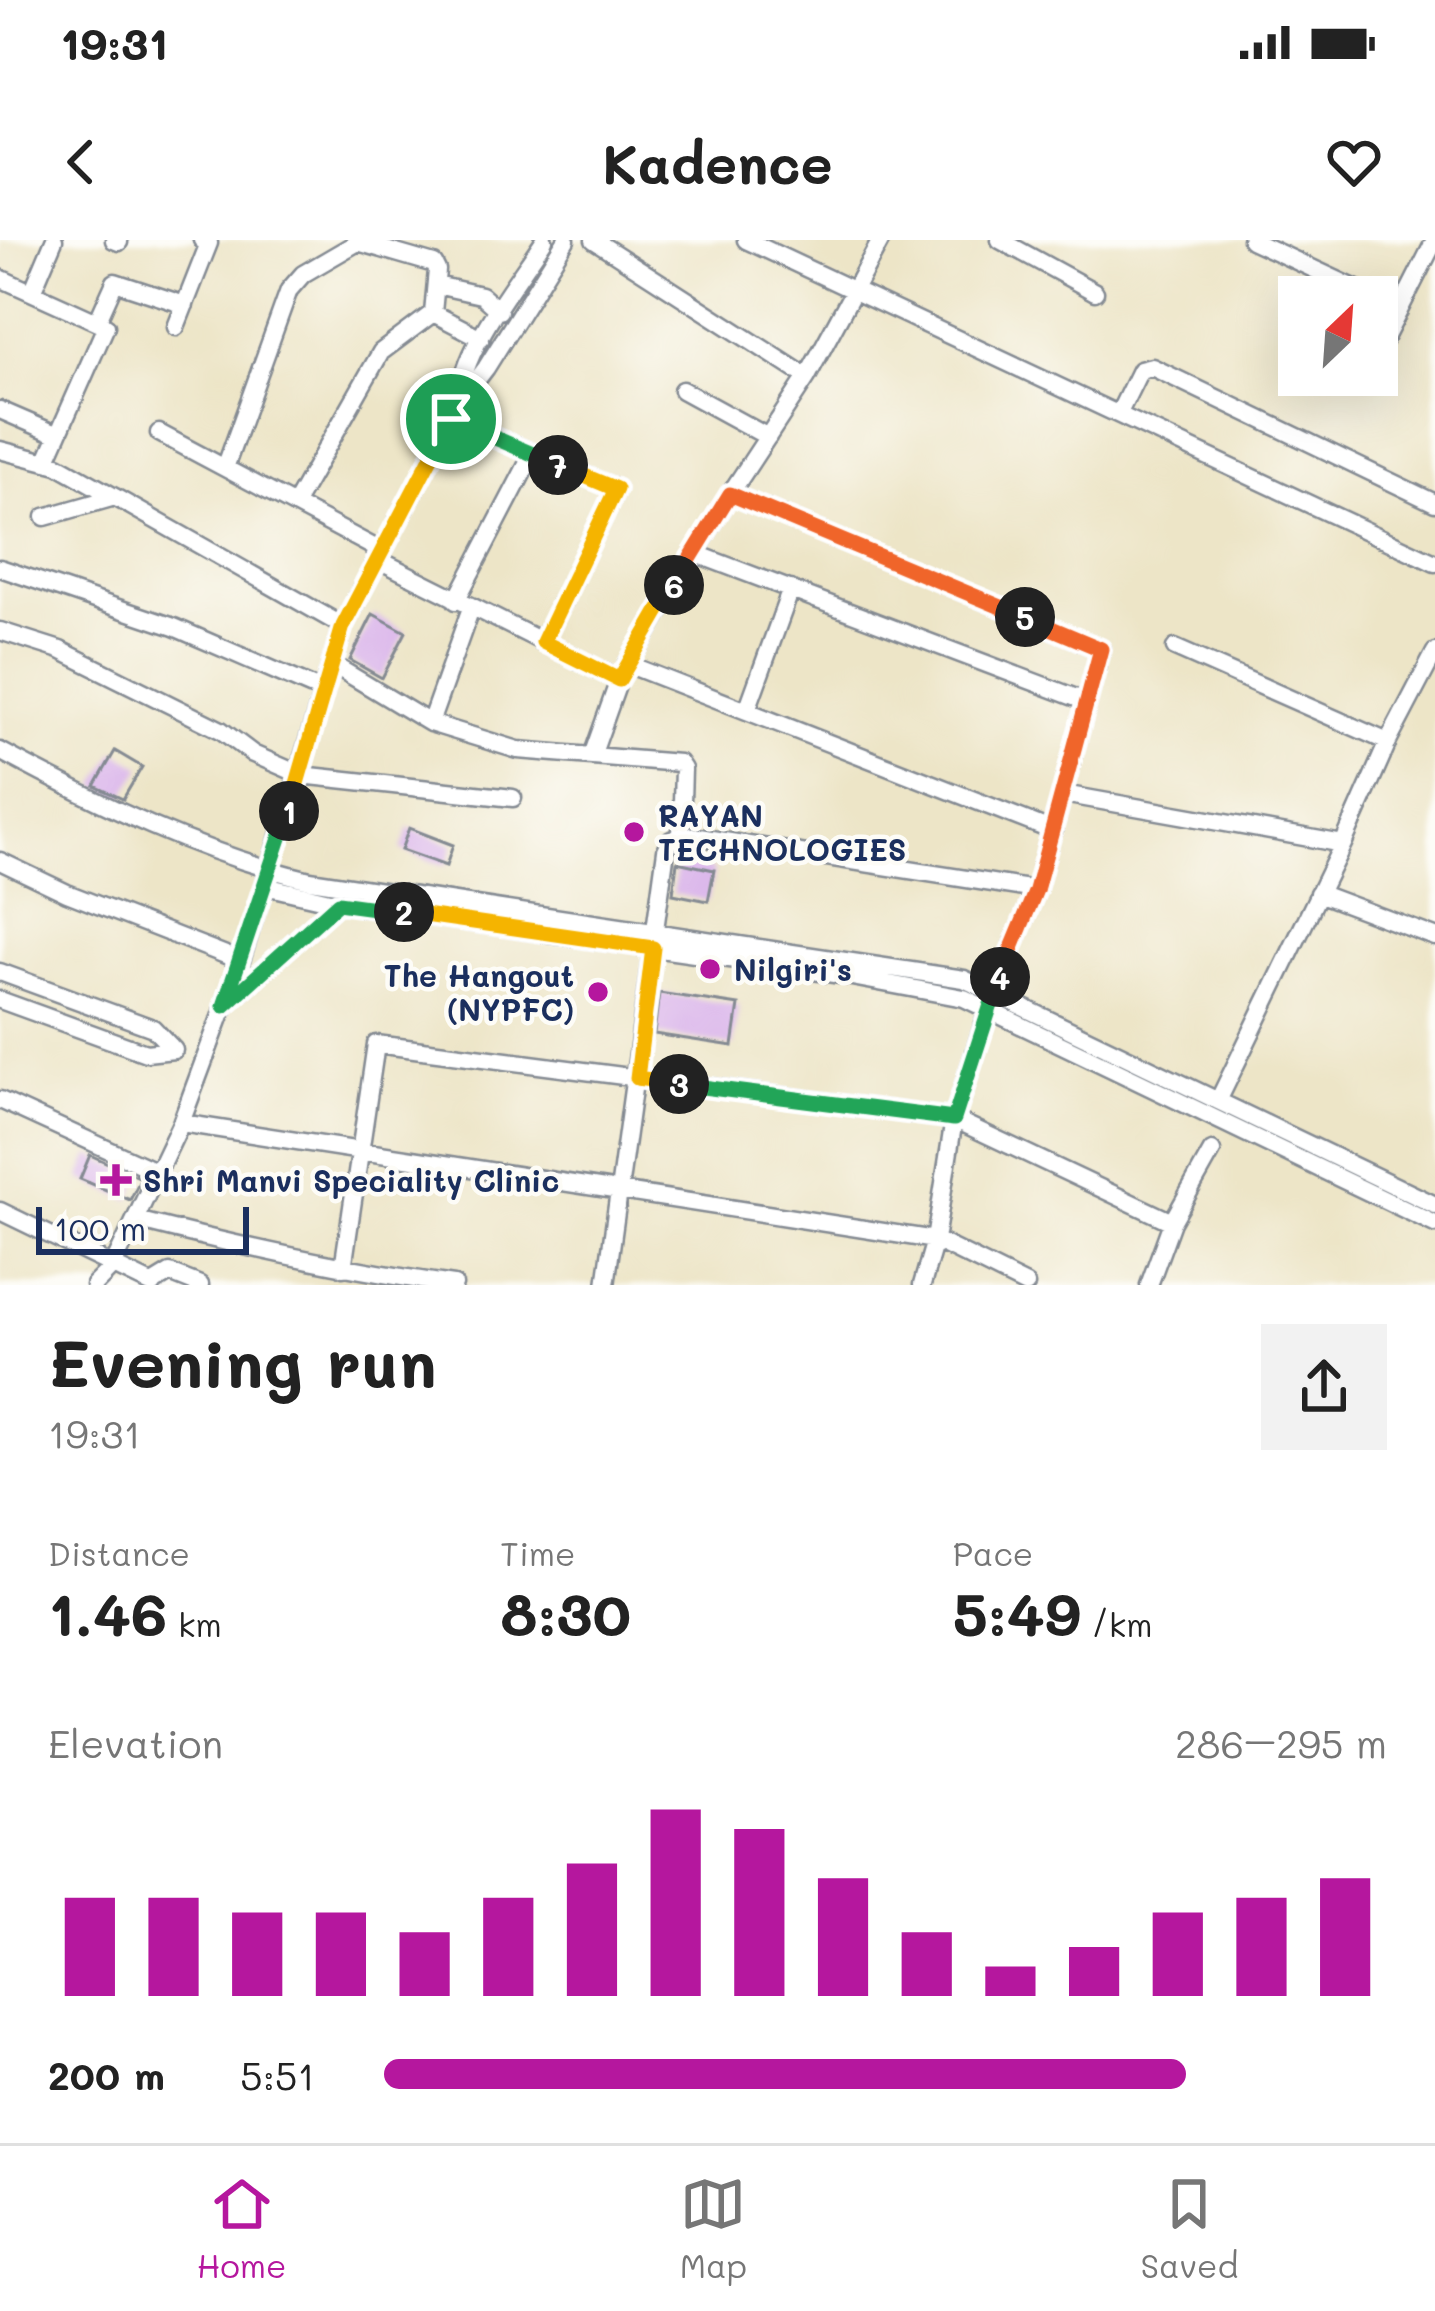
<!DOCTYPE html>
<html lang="en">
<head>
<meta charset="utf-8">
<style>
	body { margin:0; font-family:Mali,sans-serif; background:#f2f2f2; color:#222; height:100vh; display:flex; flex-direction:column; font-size:45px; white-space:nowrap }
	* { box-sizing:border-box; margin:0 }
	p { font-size:39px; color:#767676 }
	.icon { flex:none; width:66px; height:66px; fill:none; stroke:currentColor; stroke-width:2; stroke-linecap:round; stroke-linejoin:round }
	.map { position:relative; height:1045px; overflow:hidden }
	.drawer { display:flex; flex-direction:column; background:#fff; flex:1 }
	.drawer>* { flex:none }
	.needle { width:78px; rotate:25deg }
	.controls { position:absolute; left:1278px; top:36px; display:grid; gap:24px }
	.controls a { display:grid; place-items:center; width:120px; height:120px; border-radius:0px; background:#fff; box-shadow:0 12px 48px #0002; font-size:60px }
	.scale { position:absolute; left:36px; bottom:30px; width:213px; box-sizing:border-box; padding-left:12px; border:6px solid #1b2f5e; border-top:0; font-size:33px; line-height:42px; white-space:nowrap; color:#1b2f5e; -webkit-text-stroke:9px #fdfcf7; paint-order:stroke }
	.pin { position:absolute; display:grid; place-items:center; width:102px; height:102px; color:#fff; margin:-51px; border:6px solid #fff; border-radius:50%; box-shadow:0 3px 12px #0007 }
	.km { position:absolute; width:60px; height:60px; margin:-30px; border-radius:50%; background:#222; color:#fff; font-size:33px; line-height:60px; text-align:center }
	.round { display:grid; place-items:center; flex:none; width:126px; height:126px; border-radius:0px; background:#f2f2f2 }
	.head { display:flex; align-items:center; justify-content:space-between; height:204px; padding:0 48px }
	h1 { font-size:66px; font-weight:700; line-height:90px }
	.stats { display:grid; grid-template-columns:repeat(3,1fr); gap:18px; height:204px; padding:12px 48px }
	.stats div { display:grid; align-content:center }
	.stats b { font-size:60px; font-weight:700 }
	.stats small { font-size:33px; font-weight:400 }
	.stats p { font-size:33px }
	.chart { height:336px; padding:24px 48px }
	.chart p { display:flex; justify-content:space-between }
	.chart svg { width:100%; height:216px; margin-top:12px; stroke:#b5179e; stroke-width:6 }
	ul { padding:0 48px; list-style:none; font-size:39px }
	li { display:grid; grid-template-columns:192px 144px 1fr; align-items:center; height:90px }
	li i { height:30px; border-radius:15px; background:#b5179e }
	.status { display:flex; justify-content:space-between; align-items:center; height:84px; padding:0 60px; background:#fff; direction:ltr }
	.status svg { height:33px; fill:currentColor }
	header { display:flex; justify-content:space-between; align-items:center; height:156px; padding:0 48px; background:#fff; font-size:54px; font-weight:700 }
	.menu { display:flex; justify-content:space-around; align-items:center; height:168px; border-top:3px solid #e0e0e0; background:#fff; font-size:33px; color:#767676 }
	.menu a { display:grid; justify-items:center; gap:6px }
	.menu .current { color:#b5179e }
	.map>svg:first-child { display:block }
</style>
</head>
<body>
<div class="status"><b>19:31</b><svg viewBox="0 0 49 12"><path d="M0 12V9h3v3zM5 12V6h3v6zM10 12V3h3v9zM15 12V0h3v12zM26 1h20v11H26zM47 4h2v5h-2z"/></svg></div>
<header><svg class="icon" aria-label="back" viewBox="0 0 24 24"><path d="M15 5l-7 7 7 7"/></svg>Kadence<svg class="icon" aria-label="heart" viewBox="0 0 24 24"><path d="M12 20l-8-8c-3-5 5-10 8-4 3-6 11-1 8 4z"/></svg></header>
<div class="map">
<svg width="1435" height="1045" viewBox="0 0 1435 1045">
	<rect width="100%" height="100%" fill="#fdfcf7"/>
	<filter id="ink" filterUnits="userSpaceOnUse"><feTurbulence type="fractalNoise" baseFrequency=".00833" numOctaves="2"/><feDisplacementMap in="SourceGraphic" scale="24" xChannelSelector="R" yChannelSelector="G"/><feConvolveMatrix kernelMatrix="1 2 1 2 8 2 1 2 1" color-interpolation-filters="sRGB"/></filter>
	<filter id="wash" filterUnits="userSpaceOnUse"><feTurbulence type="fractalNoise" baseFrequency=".004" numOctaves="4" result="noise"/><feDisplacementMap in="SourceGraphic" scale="48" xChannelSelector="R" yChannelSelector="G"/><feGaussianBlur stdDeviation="2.7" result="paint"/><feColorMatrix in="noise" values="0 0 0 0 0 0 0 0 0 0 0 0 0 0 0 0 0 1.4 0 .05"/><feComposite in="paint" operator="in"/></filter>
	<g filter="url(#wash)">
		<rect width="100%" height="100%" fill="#ede5c7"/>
		<g id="blocks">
			<path fill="#d9b2ea" d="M 373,374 L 406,392 L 382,438 L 350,420 Z
				M 115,511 L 142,527 L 123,559 L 95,546 Z
				M 409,588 L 453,605 L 446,626 L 401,610 Z
				M 677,622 L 714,630 L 708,661 L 673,654 Z
				M 659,753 L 739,765 L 733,806 L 654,794 Z
				M 90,915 L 141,938 L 130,960 L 80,939 Z"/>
		</g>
	</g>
	<g filter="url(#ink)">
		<use href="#blocks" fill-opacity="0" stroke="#848a92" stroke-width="3"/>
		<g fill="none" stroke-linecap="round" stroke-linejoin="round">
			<g stroke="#848a92" stroke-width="21">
				<path id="minor" d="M 114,0 L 119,2
					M 594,0 L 807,137
					M 746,0 L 1435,323
					M 1000,0 L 1095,52
					M 1251,0 L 1374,57
					M 0,38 L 106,86 L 46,222
					M 436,45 L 481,55 L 499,71
					M 32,52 L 54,0
					M 433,73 L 481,98
					M 97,82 L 115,42 L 185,65
					M 176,87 L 209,3 L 202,0
					M 1382,104 L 1435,0
					M 682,150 L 768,197
					M 460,161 C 459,112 517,42 544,0
					M 0,170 L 58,195
					M 1119,173 L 1140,130 L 1152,127 L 1435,263
					M 451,179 L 616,249 L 543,402
					M 159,193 L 381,311
					M 0,210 L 58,225 L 343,386
					M 225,228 L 289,50 L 303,34 L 358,2 L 434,24 L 437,30 L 433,73 L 381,112 L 294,265
					M 730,254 L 1101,409 L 1036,650 L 994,751 L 954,879 L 935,1000 L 922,1045
					M 45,277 L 115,257
					M 694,313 L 1087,462
					M 377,319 L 619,440 L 730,254 L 807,137 L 881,0
					M 0,328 L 174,387 L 324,452
					M 456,361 L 532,215
					M 0,391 L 60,410 L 221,490 L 253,514 L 301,535 L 513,558
					M 1175,408 L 1388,502 L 1343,604 L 1218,861
					M 332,424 L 430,483 L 518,510 L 592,516 L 619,440
					M 627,424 L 1053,591
					M 747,470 L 791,349
					M 430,483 L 471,368
					M 1388,502 L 1435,412
					M 0,511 C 98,564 202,614 310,640 L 964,739 L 1435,965
					M 592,516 L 679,523 L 683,529 L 681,595
					M 1063,554 L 1343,604
					M 0,621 L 67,653 L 241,721
					M 265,646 L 338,663 L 841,735 L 964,758 L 1435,984
					M 1318,653 L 1435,697
					M 0,732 L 153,788 L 174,810 L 146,813 L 0,760
					M 227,763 L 338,663
					M 0,860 L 155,931
					M 181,883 L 935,1000 L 1026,1045
					M 0,971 L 153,1045
					M 136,980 C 242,1007 346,1030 454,1045
					M 343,1028 L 376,804 L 954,879 L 1172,982
					M 152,1044 L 170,1033 L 200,1045
					M 94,1045 L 113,1026 L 181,883 L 241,721 L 343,386 L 460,162 L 486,128 L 566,0
					M 606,1045 L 666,610 L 671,600 L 686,595 L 1036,650
					M 1149,1045 L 1172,982 L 1212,911"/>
			</g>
			<use href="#minor" stroke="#fff" stroke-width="16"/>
		</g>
	</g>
	<g fill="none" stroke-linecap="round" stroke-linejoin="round" filter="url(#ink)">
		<g stroke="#fff" stroke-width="24">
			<path id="split-1" d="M 289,571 L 343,386 L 451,179"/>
		</g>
		<g stroke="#fff" stroke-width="24">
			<path id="split-2" d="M 289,571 L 224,766 L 338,663 L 404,672"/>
		</g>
		<g stroke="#fff" stroke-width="24">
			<path id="split-3" d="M 404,672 L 653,708 L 637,838 L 679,844"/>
		</g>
		<g stroke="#fff" stroke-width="24">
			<path id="split-4" d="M 679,844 L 954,879 L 1000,737"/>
		</g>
		<g stroke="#fff" stroke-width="24">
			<path id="split-5" d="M 1000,737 L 1036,650 L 1101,409 L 1025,377"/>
		</g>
		<g stroke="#fff" stroke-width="24">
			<path id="split-6" d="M 674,345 L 730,254 L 1025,377"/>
		</g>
		<g stroke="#fff" stroke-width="24">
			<path id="split-7" d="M 558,225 L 616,249 L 543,402 L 619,440 L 674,345"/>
		</g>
		<g stroke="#fff" stroke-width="24">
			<path id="split-8" d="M 451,179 L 558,225"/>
		</g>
		<use href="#split-1" stroke="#f5b400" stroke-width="15"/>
		<use href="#split-2" stroke="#22a559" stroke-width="15"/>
		<use href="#split-3" stroke="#f5b400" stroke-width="15"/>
		<use href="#split-4" stroke="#22a559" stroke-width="15"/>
		<use href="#split-5" stroke="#f0652b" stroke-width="15"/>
		<use href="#split-6" stroke="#f0652b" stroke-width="15"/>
		<use href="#split-7" stroke="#f5b400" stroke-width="15"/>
		<use href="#split-8" stroke="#22a559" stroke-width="15"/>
	</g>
	<g fill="#b5179e" stroke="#fdfcf7" stroke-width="4.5">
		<circle cx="634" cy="592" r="12"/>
		<circle cx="710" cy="729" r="12"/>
		<circle cx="598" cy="752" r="12"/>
		<path d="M110 922h12v12h12v12h-12v12h-12v-12h-12v-12h12z"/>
	</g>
	<g text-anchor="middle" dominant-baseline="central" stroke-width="9" stroke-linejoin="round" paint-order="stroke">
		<g font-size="30" font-weight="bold" fill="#1b2f5e" stroke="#fdfcf7" text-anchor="start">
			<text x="658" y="575">RAYAN<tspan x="658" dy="34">TECHNOLOGIES</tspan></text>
			<text x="734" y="729">Nilgiri's</text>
			<text x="574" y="735" text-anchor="end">The Hangout<tspan x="574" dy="34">(NYPFC)</tspan></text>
			<text x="143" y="940">Shri Manvi Speciality Clinic</text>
		</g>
	</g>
</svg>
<div class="controls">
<a><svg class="needle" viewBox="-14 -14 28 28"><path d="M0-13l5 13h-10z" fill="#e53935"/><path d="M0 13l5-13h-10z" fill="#767676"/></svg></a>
</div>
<div class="scale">100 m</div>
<div class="pin" style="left:451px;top:179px;background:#1e9e55"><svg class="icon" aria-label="arrive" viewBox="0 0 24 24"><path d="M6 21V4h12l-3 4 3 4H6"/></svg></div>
<b class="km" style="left:289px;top:571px">1</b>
<b class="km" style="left:404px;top:672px">2</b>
<b class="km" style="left:679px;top:844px">3</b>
<b class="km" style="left:1000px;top:737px">4</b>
<b class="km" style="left:1025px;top:377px">5</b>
<b class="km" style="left:674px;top:345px">6</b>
<b class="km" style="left:558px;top:225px">7</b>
</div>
<section class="drawer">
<div class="head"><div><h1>Evening run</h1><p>19:31</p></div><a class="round"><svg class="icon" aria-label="share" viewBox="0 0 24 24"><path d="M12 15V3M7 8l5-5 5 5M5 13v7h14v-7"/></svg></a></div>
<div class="stats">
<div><p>Distance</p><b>1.46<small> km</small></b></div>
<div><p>Time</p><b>8:30</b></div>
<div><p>Pace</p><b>5:49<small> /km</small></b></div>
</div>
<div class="chart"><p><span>Elevation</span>286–295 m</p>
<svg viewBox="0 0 160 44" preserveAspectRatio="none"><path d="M5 44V24M15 44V24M25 44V27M35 44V27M45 44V31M55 44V24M65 44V17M75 44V6M85 44V10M95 44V20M105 44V31M115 44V38M125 44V34M135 44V27M145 44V24M155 44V20"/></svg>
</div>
<ul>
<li><b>200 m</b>5:51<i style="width:80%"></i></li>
</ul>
</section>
<nav class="menu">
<a class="current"><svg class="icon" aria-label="home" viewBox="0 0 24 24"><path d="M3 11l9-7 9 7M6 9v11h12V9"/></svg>Home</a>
<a><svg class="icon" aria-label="map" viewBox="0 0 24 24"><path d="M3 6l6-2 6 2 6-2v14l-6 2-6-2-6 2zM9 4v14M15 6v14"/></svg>Map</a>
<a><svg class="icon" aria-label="saved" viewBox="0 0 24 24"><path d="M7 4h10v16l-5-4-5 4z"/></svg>Saved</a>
</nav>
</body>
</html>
